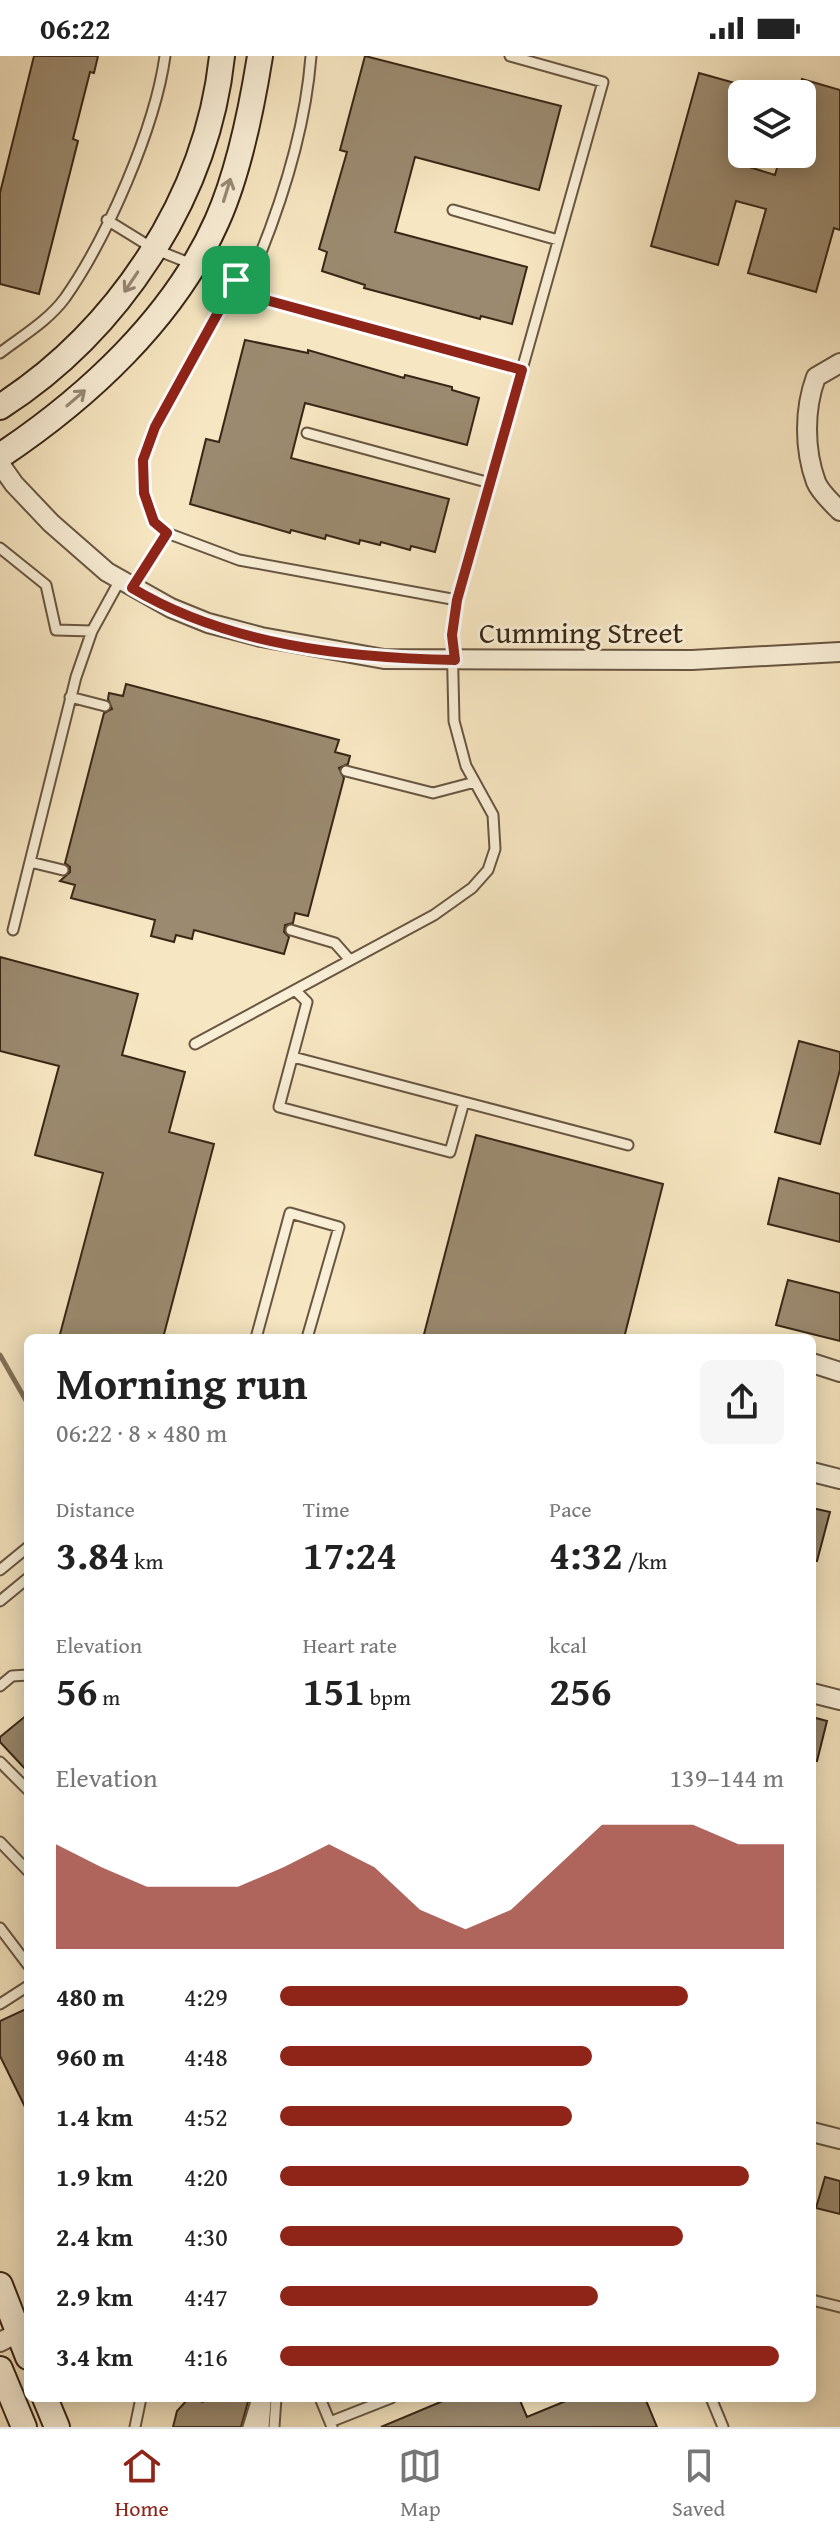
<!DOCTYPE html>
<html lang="en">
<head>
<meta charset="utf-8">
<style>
	body { margin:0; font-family:"Gentium Book Plus",serif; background:#f6f6f6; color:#222; height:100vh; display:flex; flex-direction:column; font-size:30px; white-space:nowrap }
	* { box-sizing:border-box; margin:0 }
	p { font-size:26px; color:#767676 }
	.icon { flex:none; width:44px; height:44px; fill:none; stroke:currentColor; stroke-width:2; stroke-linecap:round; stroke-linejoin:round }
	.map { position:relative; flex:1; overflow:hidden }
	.sheet { position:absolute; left:24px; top:1278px; width:792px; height:1068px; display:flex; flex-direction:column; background:#fff; border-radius:12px; box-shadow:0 4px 20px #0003 }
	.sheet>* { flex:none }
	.controls { position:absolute; left:728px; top:24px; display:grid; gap:16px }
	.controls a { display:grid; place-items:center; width:88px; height:88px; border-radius:12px; background:#fff; box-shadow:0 4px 20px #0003; font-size:40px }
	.pin { position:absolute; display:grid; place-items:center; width:68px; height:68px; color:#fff; margin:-34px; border-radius:16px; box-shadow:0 4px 12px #0006 }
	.round { display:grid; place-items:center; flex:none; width:84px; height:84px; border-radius:12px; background:#f6f6f6 }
	.headline { display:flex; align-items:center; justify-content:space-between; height:136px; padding:0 32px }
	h1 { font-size:44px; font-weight:600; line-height:60px }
	.metrics { display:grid; grid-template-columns:repeat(3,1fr); gap:12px; height:136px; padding:8px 32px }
	.metrics div { display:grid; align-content:center }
	.metrics b { font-size:40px; font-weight:600 }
	.metrics small { font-size:22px; font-weight:400 }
	.metrics p { font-size:22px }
	.chart { height:224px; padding:16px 32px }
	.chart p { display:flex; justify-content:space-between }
	.chart svg { width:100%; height:144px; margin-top:8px; fill:#8f2418; opacity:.7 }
	ul { padding:0 32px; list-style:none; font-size:26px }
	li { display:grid; grid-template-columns:128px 96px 1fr; align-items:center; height:60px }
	li i { height:20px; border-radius:10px; background:#8f2418 }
	.status { display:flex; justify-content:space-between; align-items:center; height:56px; padding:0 40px; background:#fff; direction:ltr }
	.status svg { height:22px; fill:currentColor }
	.tabs { display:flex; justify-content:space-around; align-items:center; height:112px; border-top:2px solid #e0e0e0; background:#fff; font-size:22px; color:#767676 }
	.tabs a { display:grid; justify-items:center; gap:4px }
	.tabs .selected { color:#8f2418 }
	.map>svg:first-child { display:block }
</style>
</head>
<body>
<div class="status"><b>06:22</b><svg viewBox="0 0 49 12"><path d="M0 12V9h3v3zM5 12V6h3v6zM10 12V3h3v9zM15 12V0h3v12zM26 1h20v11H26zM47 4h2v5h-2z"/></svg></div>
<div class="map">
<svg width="840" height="2371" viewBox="0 0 840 2371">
	<rect width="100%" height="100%" fill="#f6e6c1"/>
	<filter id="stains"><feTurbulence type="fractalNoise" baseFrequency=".0025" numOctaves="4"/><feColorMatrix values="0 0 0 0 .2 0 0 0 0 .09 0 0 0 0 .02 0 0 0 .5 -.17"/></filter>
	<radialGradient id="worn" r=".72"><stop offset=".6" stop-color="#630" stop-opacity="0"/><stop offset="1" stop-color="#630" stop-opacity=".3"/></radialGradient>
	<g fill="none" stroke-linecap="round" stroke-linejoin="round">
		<path stroke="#83725a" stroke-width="5" d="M 0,1299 L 28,1348"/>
	</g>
	<path fill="#9b8a6f" stroke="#382616" stroke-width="2" d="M 34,0 L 98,0 L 94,17 L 90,16 L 73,83 L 78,85 L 39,238 L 0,228 L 0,137 Z
		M 365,0 L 561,50 L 539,134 L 415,101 L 395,176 L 527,211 L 512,268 L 481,260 L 480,263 L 364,232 L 365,229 L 322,215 L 327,196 L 319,193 L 347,96 L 340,94 Z
		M 699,17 L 742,29 L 742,98 L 749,98 L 746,110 L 775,119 L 781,98 L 802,98 L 802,38 L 798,38 L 802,23 L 840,34 L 840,174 L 834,172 L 816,236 L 748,217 L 766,153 L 736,145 L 718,209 L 651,190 Z
		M 245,284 L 308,297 L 308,294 L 404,322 L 405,319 L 452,331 L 452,334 L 479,342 L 467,389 L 305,347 L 291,402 L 449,443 L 435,496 L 411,490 L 410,494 L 381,486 L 380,489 L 360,484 L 359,488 L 326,479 L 325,483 L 291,474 L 290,477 L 190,448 L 206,383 L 219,386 Z
		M 126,628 L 339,684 L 335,696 L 350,700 L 348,708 L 339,712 L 344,722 L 308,860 L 295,857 L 293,867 L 285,869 L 284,876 L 289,881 L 284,898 L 194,874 L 192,883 L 176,879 L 174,886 L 151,880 L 155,864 L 71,842 L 75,829 L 60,825 L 70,816 L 70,811 L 65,807 L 104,657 L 112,653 L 108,643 L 109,637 L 123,640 Z
		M 0,901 L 138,938 L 122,999 L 185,1016 L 169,1076 L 214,1088 L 163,1282 L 59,1282 L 103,1117 L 35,1099 L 59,1010 L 0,995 Z
		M 799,985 L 840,996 L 840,1014 L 820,1088 L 775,1076 Z
		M 476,1079 L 663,1128 L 624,1282 L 423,1282 Z
		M 779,1122 L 840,1138 L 840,1186 L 768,1168 Z
		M 788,1224 L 840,1237 L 840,1285 L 776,1269 Z
		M 812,1452 L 830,1456 L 817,1505 L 812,1505 Z
		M 28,1658 L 28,1716 L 0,1686 L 0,1681 Z
		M 812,1661 L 827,1665 L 817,1705 L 812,1704 Z
		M 28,1952 L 28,2057 L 0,2000 L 0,1965 Z
		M 825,2121 L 840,2125 L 840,2158 L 816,2152 Z
		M 189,2342 L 203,2346 L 204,2342 L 249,2342 L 241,2371 L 173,2371 L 177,2355 Z
		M 450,2342 L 519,2342 L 527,2361 L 573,2342 L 645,2342 L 657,2371 L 381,2371 Z"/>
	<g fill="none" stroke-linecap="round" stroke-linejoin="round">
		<g stroke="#685641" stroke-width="13">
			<path id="service" d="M 453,154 L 558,184
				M 107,164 L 154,193 L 247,230 C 278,159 305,78 311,0
				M 236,224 L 155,371 L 143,404 L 144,437 L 154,466 L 167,477 L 239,504 L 457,544 L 603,26 L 510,0
				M 247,230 L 266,244 L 522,314
				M 0,297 C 22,280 48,265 65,242 C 107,182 155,72 165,0
				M 307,377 L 490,427
				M 0,492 L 46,529 L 56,574 L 92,575
				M 132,532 L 167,477
				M 70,641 L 105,650
				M 346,715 L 433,737 L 475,726
				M 30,806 L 63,814
				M 13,874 L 76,621 L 92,575 L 120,524
				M 291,874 L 335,887 L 350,904
				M 195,988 L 434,859 L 472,832 L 488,814 L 495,793 L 493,759 L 466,710 L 454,665 L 452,579 L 457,544
				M 293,1001 L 464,1046 L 450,1096 L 279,1051 L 307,946 L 295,934
				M 464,1046 L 628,1089
				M 256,1282 L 290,1157 L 339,1171 L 307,1282
				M 0,1514 L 28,1491
				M 0,1545 L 28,1522
				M 0,1630 L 12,1620 L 28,1619
				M 0,1706 L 28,1734
				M 0,1786 L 28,1815
				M 0,1872 L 28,1909
				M 0,1948 L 28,1930
				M 812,2244 L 840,2251
				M 320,2342 L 332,2371
				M 711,2342 L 723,2371
				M 330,2366 L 391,2342
				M 135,2371 L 141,2342
				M 248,2371 L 257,2342
				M 256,2371 L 261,2343
				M 264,2371 L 266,2347
				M 274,2371 L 276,2342"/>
		</g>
		<g stroke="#685641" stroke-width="22">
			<path id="minor" d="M 840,307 L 816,321 C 804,353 804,393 816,426 C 820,436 832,447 840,455
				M 0,408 L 14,428 L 51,467 L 107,516 L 171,552 L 208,567 L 261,581 L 384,603 L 692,604 L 840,596
				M 812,1307 L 840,1316
				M 812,1416 L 840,1423
				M 812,1637 L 840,1644
				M 812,2076 L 840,2083
				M 0,2286 L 28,2272"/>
		</g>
		<g stroke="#382616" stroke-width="28">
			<path id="secondary" d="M 0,351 C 118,275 207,142 222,0
				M 0,400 C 87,342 174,262 217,165 C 238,118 252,50 260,0
				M 0,2229 L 28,2301
				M 0,2313 L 24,2371
				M 45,2342 L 57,2371"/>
		</g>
		<use href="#service" stroke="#f9efd7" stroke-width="9"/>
		<use href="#minor" stroke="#f9efd7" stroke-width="18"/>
		<use href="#secondary" stroke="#f9efd7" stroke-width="24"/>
	</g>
	<defs><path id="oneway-shaft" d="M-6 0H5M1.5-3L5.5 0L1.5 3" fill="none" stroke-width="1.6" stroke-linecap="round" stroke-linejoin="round" transform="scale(2)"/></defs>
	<g stroke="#988a76">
		<use href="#oneway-shaft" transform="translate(227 134) rotate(-73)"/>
		<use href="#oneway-shaft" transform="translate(131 226) rotate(124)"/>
		<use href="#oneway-shaft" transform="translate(76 342) rotate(-41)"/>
	</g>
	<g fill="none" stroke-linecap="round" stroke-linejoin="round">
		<g stroke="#fff" stroke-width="16">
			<path id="route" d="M 236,224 L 266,244 L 522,314 L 457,544 L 452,579 L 455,604 C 346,602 227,589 132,532 L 167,477 L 154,466 L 144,437 L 143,404 L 155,371 Z"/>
		</g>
		<use href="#route" stroke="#8f2418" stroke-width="10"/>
	</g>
	<g text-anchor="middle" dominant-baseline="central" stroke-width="6" stroke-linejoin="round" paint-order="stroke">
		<g font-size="30" fill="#382616" stroke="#f9efd7">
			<text x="581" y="576">Cumming Street</text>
		</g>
	</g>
	<rect width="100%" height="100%" filter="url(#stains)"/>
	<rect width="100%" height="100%" fill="url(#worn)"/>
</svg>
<div class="controls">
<a><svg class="icon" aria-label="layers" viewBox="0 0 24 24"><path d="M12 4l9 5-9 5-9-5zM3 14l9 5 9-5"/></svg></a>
</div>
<div class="pin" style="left:236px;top:224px;background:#1e9e55"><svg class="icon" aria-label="arrive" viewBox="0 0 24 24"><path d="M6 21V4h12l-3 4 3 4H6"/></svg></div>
<section class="sheet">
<div class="headline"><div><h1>Morning run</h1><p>06:22 · 8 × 480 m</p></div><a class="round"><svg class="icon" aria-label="share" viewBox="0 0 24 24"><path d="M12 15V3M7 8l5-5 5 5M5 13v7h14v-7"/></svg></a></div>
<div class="metrics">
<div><p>Distance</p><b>3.84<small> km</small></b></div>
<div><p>Time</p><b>17:24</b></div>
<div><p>Pace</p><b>4:32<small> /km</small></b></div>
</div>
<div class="metrics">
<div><p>Elevation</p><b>56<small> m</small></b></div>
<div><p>Heart rate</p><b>151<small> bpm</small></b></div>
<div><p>kcal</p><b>256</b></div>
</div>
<div class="chart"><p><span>Elevation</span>139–144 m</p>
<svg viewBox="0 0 160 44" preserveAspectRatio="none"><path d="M0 44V12L10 19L20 25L30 25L40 25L50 19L60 12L70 19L80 32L90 38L100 32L110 19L120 6L130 6L140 6L150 12L160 12V44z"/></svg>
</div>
<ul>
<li><b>480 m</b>4:29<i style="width:81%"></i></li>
<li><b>960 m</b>4:48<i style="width:62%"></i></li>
<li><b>1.4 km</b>4:52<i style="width:58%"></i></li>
<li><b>1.9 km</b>4:20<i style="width:93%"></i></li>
<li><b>2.4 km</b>4:30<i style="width:80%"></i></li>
<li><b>2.9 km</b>4:47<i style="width:63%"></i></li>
<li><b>3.4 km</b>4:16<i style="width:99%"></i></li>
</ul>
</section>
</div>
<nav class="tabs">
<a class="selected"><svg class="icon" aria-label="home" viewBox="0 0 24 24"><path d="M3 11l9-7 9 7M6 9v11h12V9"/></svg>Home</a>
<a><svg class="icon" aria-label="map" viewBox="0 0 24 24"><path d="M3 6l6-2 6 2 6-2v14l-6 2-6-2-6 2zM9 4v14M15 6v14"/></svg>Map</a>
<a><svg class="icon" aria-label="saved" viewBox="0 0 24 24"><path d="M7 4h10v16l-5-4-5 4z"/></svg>Saved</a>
</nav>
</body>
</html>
